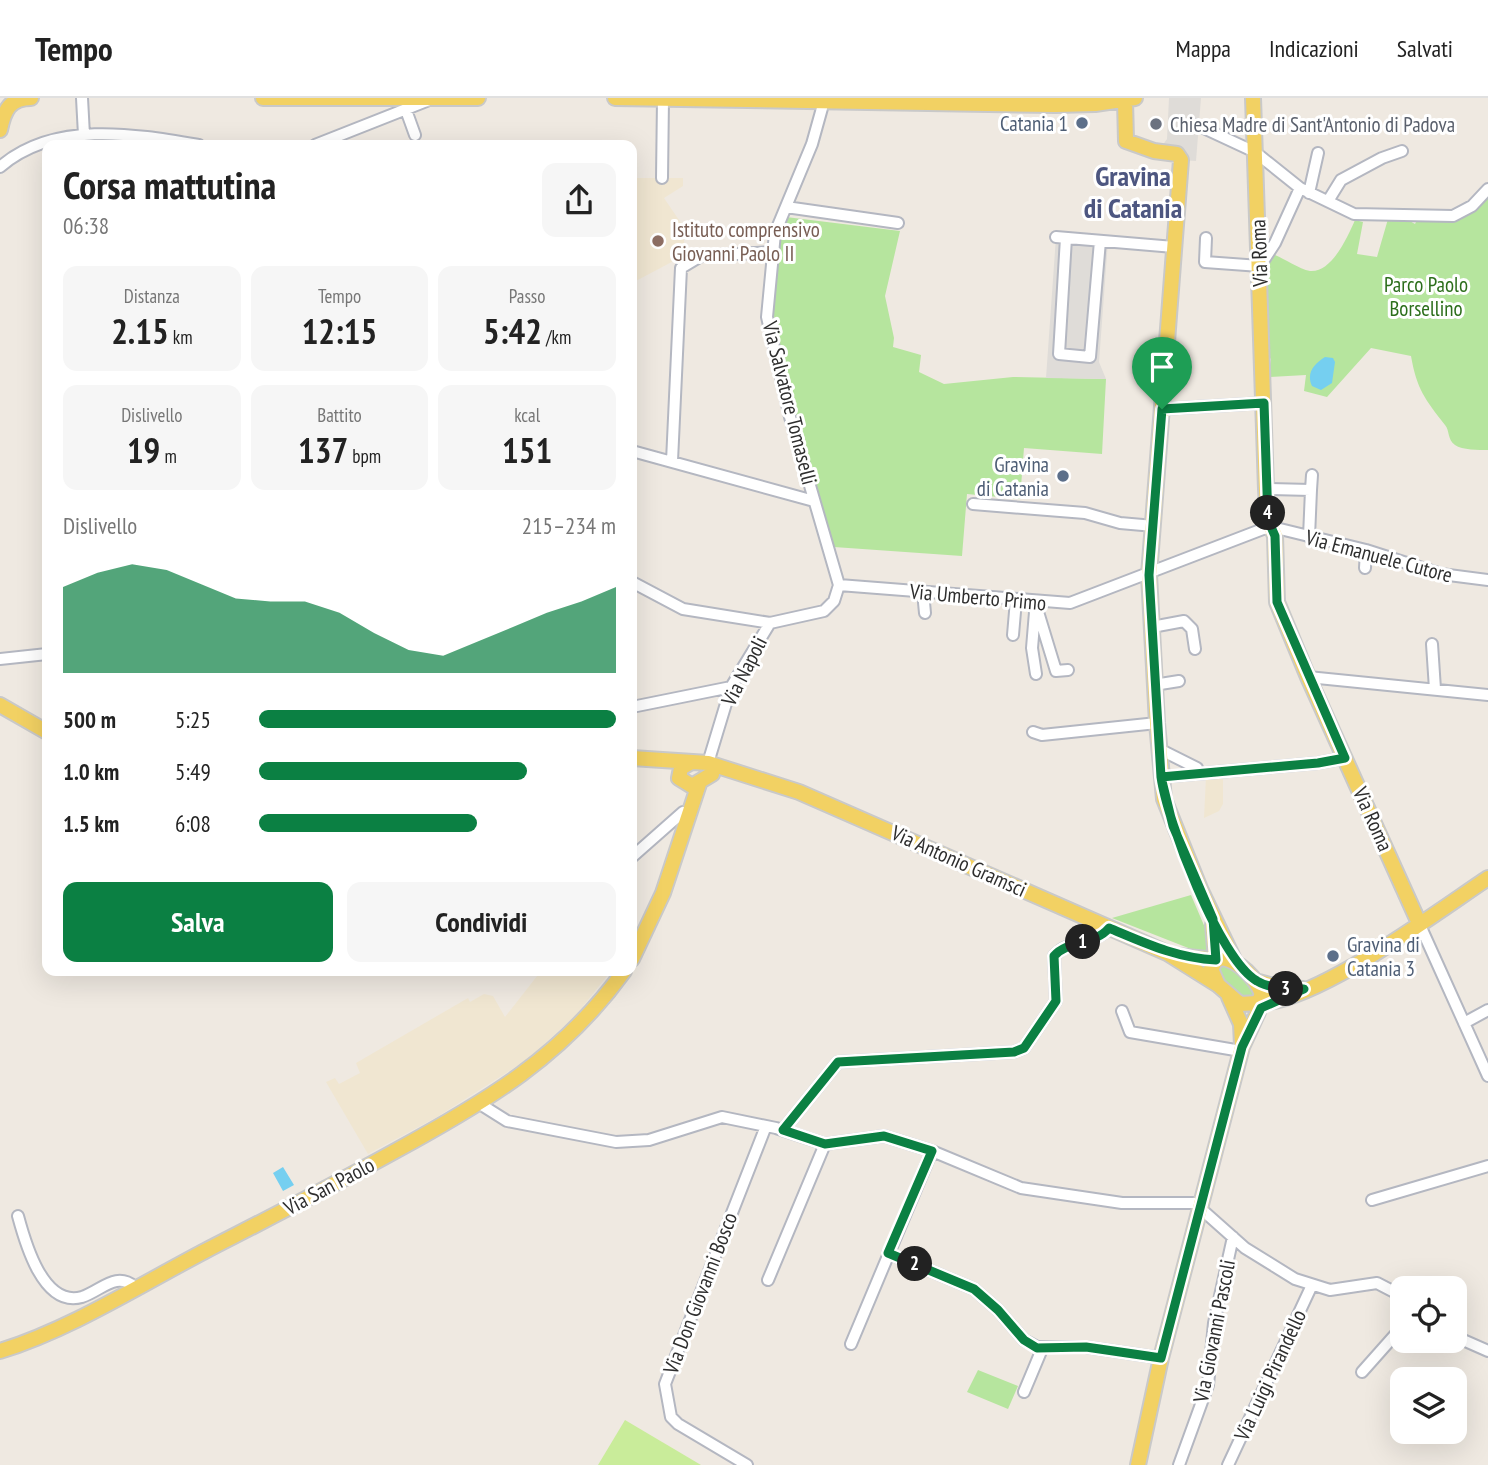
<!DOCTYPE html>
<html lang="it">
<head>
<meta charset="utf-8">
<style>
	body { margin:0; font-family:"PT Sans Narrow",sans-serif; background:#f6f6f6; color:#222; height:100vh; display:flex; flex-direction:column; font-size:26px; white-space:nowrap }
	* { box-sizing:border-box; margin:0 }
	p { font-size:23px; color:#767676 }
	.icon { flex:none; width:38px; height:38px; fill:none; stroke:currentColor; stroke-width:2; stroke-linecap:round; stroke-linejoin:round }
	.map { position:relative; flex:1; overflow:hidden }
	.drawer { position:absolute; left:42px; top:42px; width:595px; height:836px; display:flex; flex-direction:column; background:#fff; border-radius:14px; box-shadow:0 7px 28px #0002 }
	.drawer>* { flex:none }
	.tools { position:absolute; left:1390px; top:1178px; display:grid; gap:14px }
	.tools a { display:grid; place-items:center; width:77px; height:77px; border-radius:14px; background:#fff; box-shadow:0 7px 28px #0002; font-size:35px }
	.pin { position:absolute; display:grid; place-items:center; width:60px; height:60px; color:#fff; margin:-72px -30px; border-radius:50% 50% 50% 0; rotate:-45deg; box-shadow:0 0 7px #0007 }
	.pin .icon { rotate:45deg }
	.km { position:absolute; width:35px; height:35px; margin:-18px; border-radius:50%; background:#222; color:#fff; font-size:19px; line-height:35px; text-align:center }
	.round { display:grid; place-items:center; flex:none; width:74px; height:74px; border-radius:14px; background:#f6f6f6 }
	.headline { display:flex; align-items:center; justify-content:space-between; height:119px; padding:0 21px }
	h1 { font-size:38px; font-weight:700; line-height:52px }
	.stats { display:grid; grid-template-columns:repeat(3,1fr); gap:10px; height:119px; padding:7px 21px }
	.stats div { display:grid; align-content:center; border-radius:14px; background:#f6f6f6; text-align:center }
	.stats b { font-size:35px; font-weight:700 }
	.stats small { font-size:19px; font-weight:400 }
	.stats p { font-size:19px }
	.chart { height:196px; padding:14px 21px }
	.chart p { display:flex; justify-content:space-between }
	.chart svg { width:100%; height:126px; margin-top:7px; fill:#0b8043; opacity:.7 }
	.action { display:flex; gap:14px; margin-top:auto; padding:14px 21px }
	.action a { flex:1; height:80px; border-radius:14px; background:#0b8043; color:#fff; font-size:28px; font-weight:700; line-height:80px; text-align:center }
	.action a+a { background:#f6f6f6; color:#222 }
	ul { padding:0 21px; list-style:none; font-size:23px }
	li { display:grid; grid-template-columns:112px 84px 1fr; align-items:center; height:52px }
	li i { height:18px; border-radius:9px; background:#0b8043 }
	header { display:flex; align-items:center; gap:42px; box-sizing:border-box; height:98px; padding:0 35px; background:#fff; border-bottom:2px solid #e0e0e0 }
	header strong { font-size:33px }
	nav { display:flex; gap:38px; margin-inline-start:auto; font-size:24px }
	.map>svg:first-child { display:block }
</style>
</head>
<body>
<header>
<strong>Tempo</strong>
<nav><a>Mappa</a><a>Indicazioni</a><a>Salvati</a></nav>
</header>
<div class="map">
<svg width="1488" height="1367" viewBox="0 0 1488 1367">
	<rect width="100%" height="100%" fill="#efe9e1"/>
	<path fill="#f0e6d1" d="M 632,80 L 683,80 L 683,88 L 664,100 L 683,128 L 685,157 L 632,185 Z
		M 1206,679 L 1223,680 L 1223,706 L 1219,713 L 1204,720 Z
		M 541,873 L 611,873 L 576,917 L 528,961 L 437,1019 L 368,1056 L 326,984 L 335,980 L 339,986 L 360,975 L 356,965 L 468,900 L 470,904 L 484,896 L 493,898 L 505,919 Z"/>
	<path fill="#b6e59e" d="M 1488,95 L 1488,352 C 1479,352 1462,352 1455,347 C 1447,341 1450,333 1445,327 C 1425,301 1417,292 1411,258 L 1371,250 L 1327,299 L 1304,293 L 1306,277 L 1268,279 L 1271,261 L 1267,257 L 1264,174 L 1275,157 C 1285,161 1299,171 1310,173 C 1332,175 1348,138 1355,122 L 1363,124 L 1357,156 L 1377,159 L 1388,121 L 1408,122 L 1415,126 L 1417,122 C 1453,124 1464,124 1488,95 Z
		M 786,119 L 900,133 L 885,198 L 894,240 L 893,249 L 921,257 L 919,274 L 944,286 L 1013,279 L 1106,281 L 1102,356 L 1024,350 L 1020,401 L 967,396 L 962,458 L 834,449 C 805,357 747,211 786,119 Z
		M 1191,797 L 1209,839 L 1209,850 L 1201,855 L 1112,820 Z
		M 1220,866 L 1231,866 L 1255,890 L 1255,899 L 1242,902 L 1219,879 Z
		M 978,1272 L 1018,1288 L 1008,1311 L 967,1294 Z"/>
	<path fill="#c9ec9a" d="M 625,1322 L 701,1367 L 598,1367 Z"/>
	<path fill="#dfdcd8" d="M 1169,0 L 1201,0 L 1196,63 L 1181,62 L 1162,48 L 1167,41 Z
		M 1056,139 L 1108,143 L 1099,264 L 1106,281 L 1046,280 Z"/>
	<path fill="#75cff0" d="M 1325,259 L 1333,260 L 1335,264 L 1332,285 L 1321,292 L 1312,288 C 1306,275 1314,266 1325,259 Z
		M 283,1069 L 294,1087 L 283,1093 L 273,1075 Z"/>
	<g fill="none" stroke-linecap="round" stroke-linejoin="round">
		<g stroke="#b4b7c1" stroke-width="14">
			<path id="minor" d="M 82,0 L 84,37
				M 406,12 L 415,37
				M 1197,27 L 1255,54 L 1300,90 L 1354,116 L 1453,118 L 1472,108 L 1488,91
				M 315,47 L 429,2
				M 0,69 C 54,22 134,36 199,47
				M 662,80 L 663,1
				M 1309,95 L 1318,55
				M 1328,103 L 1341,82 L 1382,60 L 1402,53
				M 786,109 L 898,125
				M 1056,139 L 1174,149
				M 1066,140 L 1059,256 L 1090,259 L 1100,143
				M 1206,140 L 1205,164 L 1260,168 L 1275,145 L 1300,90
				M 1162,311 L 1264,305
				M 632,353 L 814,403
				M 672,363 L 681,170 L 701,158 L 772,154
				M 1266,391 L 1311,392 L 1309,439
				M 1311,392 L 1312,377
				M 973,406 L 1085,415 L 1120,425 L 1154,428
				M 1365,470 L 1366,452
				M 632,484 L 683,511 L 770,525
				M 839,487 L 1070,505 L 1263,431 L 1276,430 L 1366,452 L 1441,476 L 1488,482
				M 923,494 L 925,515
				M 1035,504 L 1056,573 L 1068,572
				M 1035,514 L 1032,550 L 1036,576
				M 1152,529 L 1184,523 L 1192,531 L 1195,551
				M 1013,537 L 1016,502
				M 1432,546 L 1435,591
				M 0,561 L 47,556
				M 1308,579 L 1488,597
				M 1154,587 L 1179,583
				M 632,609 L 731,589
				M 1033,634 L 1042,637 L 1157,625
				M 1159,651 L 1197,670 L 1197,676
				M 708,665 L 731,589 L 770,525 L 824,513 L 834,503 L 839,487 L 790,319 L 767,219 L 775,135 L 812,46 L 824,3
				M 1161,679 L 1318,665 L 1345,660
				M 632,759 L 683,714
				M 1419,825 L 1488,978
				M 1122,913 L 1130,934 L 1241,953
				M 1464,925 L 1488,912
				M 480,1006 L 507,1023 L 616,1044 L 649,1042 L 722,1019 L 776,1030 L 825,1046 L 884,1038 L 932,1053 L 1021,1090 L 1122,1105 L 1201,1105
				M 783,1032 L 838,964 L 1014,954 L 1024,950 L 1056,903 L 1054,858 C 1068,841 1095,847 1109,830
				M 1372,1102 L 1488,1068
				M 1200,1110 L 1245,1150 L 1295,1181 L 1330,1192 L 1377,1185 L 1402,1198
				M 18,1118 C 25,1144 43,1210 82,1199 C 102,1192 116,1173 135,1189
				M 888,1155 L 974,1191 L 998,1212 L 1024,1242 L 1037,1249 L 1086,1249 L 1161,1260
				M 768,1182 L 825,1046
				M 1454,1238 L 1488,1253
				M 851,1246 L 932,1053
				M 1362,1274 L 1402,1229
				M 1024,1294 L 1042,1251
				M 747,1367 L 678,1326 L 671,1319 L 665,1286 L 766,1028
				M 1179,1367 L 1208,1287 L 1214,1225 L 1233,1139
				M 1228,1367 L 1312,1187"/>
		</g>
		<g stroke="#c9c9c9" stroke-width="18">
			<path id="major" d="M 263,0 L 478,0
				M 615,0 L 1055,7 L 1095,6 L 1135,0
				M 1253,0 L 1266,391 L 1268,422 L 1275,438 L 1277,504 L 1308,579 L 1419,825
				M 1125,2 L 1126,43 L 1154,53 L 1177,56 L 1181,62 L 1149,477 L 1157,625 L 1164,701 L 1201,793 L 1235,864
				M 0,32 C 4,12 10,0 31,0
				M 0,607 L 47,634
				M 632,660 L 708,665 L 799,694 L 1167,855 L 1218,887
				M 690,665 L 681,670 L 679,680 L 692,688 L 712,676 L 711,666
				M 1178,858 L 1216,862 L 1213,827
				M 1223,860 C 1239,863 1256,880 1262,896 L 1258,905 L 1240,906 L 1218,887 L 1211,871 L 1216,862 Z
				M 632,861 L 663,795 L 700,683
				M 1255,883 L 1281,890 L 1303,891
				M 1229,899 L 1241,926 L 1242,947
				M 0,1253 C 69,1232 140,1187 205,1153 C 269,1120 334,1087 397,1052 C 487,1003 563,958 624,873
				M 1138,1367 L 1161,1260 L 1242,949 L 1258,914 L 1258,905 C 1315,905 1437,814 1488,780"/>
		</g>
		<use href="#minor" stroke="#fff" stroke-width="10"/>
		<use href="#major" stroke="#f2d163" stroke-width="14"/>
	</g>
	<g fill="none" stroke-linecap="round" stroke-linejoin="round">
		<g stroke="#fff" stroke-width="14">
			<path id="route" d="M 1162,311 L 1149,477 L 1161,679 L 1173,728 L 1213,821 L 1216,862 C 1176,860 1145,845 1109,830 C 1095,847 1068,842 1054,858 L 1056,903 L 1024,950 L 1014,954 L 838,964 L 783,1032 L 825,1046 L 884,1038 L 932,1053 L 888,1155 L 974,1191 L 998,1212 L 1024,1242 L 1037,1250 L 1086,1249 L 1161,1260 L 1242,949 L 1261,910 L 1304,891 C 1289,891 1270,891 1257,883 C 1219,861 1167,723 1161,679 L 1318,665 L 1345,660 L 1277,504 L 1275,438 L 1268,422 L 1264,305 L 1162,311"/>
		</g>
		<use href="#route" stroke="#0b8043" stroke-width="9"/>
	</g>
	<g fill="#5c6f8a" stroke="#fff" stroke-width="2.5">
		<circle cx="1082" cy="25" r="7"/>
		<circle cx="1063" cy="378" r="7"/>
		<circle cx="1333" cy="858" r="7"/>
	</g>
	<circle fill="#6b7280" stroke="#fff" stroke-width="2.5" cx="1156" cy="26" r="7"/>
	<circle fill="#8d6e63" stroke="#fff" stroke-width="2.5" cx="658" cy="143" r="7"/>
	<g text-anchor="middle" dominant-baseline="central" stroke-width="6" stroke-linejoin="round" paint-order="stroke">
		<g font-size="21" fill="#4e5e75" stroke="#fff" text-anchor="end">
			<text x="1068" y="25">Catania 1</text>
			<text x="1049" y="366">Gravina<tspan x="1049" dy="24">di Catania</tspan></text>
			<text x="1347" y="846" text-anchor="start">Gravina di<tspan x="1347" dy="24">Catania 3</tspan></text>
		</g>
		<g font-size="21" fill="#5b616d" stroke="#fff" text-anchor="start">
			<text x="1170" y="26">Chiesa Madre di Sant'Antonio di Padova</text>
		</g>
		<g font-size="21" fill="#785e54" stroke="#fff" text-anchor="start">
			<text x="672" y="131">Istituto comprensivo<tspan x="672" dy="24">Giovanni Paolo II</tspan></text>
		</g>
		<g font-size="21" fill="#2e2e2e" stroke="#fff">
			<text transform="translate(1259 155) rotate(-92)">Via Roma</text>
			<text transform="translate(790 305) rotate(76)">Via Salvatore Tomaselli</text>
			<text transform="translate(1379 458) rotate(15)">Via Emanuele Cutore</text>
			<text transform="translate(978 499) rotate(5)">Via Umberto Primo</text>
			<text transform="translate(744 573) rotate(-63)">Via Napoli</text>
			<text transform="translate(1373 721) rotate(66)">Via Roma</text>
			<text transform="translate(959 763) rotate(24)">Via Antonio Gramsci</text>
			<text transform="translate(329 1088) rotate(-28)">Via San Paolo</text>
			<text transform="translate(700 1195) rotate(-69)">Via Don Giovanni Bosco</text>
			<text transform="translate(1214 1233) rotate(-79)">Via Giovanni Pascoli</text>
			<text transform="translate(1270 1277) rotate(-65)">Via Luigi Pirandello</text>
		</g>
		<g font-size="21" fill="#2c6e1b" stroke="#fff">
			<text x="1426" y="186">Parco Paolo<tspan x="1426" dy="24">Borsellino</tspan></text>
		</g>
		<g font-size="28" font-weight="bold" fill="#4d5680" stroke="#fff">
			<text x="1133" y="77">Gravina<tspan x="1133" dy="32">di Catania</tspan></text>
		</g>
	</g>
</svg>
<div class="tools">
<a><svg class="icon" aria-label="locate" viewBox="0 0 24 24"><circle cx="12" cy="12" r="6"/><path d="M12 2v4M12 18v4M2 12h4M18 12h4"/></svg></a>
<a><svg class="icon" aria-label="layers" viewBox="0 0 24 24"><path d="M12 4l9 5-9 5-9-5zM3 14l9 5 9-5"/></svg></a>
</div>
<div class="pin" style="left:1162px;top:311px;background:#1e9e55"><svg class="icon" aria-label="arrive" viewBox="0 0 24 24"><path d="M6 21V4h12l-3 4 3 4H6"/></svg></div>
<b class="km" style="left:1083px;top:844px">1</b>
<b class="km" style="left:915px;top:1166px">2</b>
<b class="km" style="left:1286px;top:891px">3</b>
<b class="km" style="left:1268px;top:415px">4</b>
<section class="drawer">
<div class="headline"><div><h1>Corsa mattutina</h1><p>06:38</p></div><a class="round"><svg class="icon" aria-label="share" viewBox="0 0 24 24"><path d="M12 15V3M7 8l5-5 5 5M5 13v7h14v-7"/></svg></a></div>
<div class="stats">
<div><p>Distanza</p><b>2.15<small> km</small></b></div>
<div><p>Tempo</p><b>12:15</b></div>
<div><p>Passo</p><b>5:42<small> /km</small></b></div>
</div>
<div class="stats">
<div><p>Dislivello</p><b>19<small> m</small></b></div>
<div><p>Battito</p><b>137<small> bpm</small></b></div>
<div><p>kcal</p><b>151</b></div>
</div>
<div class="chart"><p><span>Dislivello</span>215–234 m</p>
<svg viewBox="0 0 160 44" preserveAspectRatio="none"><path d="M0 44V14L10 9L20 6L30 8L40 13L50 18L60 19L70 19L80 23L90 30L100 36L110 38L120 33L130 28L140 23L150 19L160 14V44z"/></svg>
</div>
<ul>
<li><b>500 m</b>5:25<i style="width:100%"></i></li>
<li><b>1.0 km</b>5:49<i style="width:75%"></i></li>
<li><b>1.5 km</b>6:08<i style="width:61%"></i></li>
</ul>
<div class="action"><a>Salva</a><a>Condividi</a></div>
</section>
</div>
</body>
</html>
